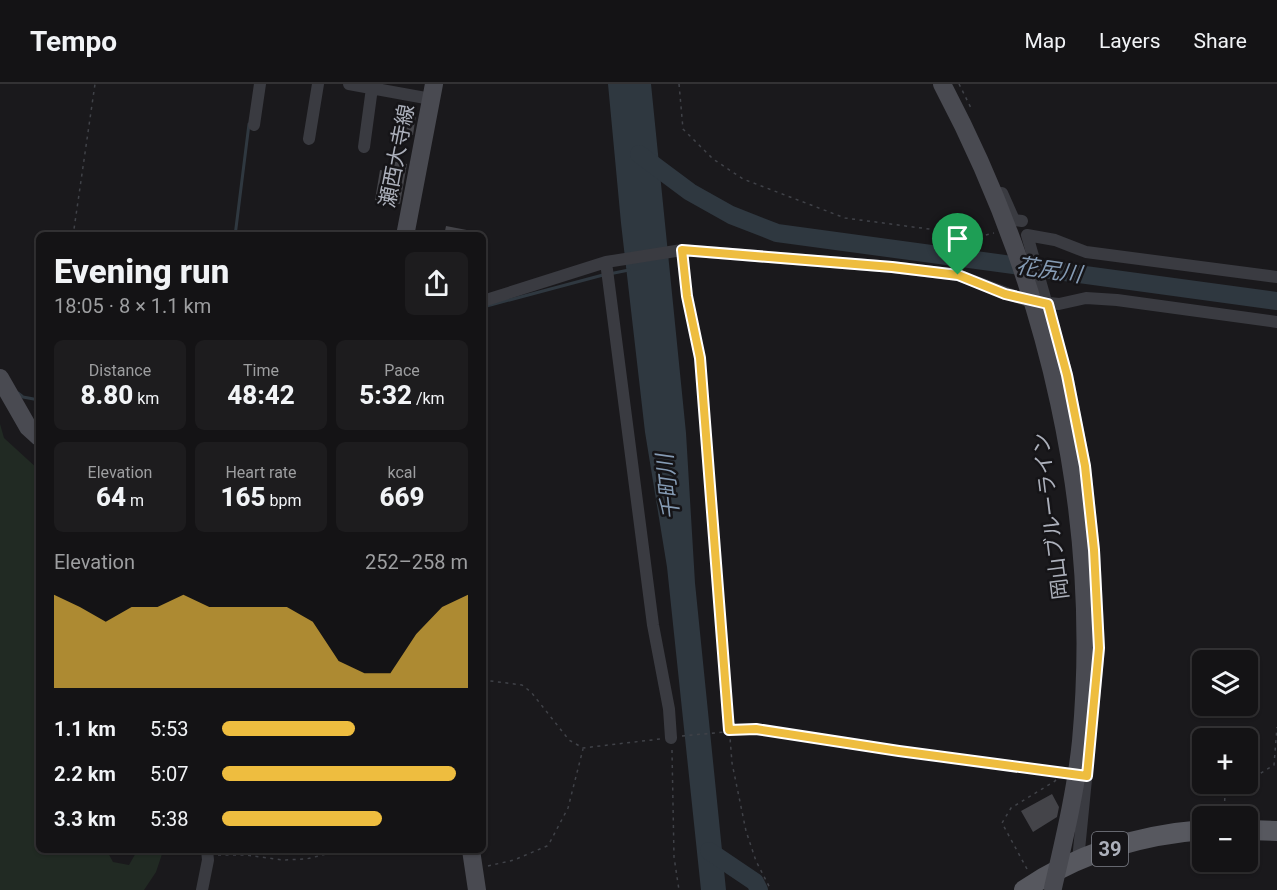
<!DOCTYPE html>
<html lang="en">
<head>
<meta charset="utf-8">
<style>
	body { margin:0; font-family:Roboto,"Noto Sans JP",sans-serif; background:#1d1c1e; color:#f1f3f6; height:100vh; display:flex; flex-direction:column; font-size:22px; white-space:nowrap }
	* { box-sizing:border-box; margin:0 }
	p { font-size:20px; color:#9d9ea0 }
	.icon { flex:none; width:33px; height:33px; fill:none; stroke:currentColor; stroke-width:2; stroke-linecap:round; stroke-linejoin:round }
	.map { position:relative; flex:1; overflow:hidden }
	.sheet { position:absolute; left:36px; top:148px; width:450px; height:621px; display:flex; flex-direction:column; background:#141315; border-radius:9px; box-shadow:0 2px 4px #0004,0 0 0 2px #333234 }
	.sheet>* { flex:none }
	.fabs { position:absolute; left:1192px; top:566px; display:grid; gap:12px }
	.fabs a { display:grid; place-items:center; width:66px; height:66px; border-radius:9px; background:#141315; box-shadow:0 2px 4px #0004,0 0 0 2px #333234; font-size:30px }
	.pin { position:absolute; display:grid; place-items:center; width:51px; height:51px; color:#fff; margin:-62px -26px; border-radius:50% 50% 50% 0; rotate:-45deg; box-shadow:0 0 6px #0007 }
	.pin .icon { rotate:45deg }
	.round { display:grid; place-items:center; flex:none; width:63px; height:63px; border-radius:9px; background:#1d1c1e }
	.headline { display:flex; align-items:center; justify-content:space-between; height:102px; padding:0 18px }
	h1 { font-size:33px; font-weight:800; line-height:45px }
	.stats { display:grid; grid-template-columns:repeat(3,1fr); gap:9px; height:102px; padding:6px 18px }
	.stats div { display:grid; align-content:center; border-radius:9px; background:#1d1c1e; text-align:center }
	.stats b { font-size:26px; font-weight:800 }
	.stats small { font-size:16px; font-weight:400 }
	.stats p { font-size:16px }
	.chart { height:168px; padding:12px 18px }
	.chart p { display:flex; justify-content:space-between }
	.chart svg { width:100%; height:108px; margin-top:6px; fill:#eebd3f; opacity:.7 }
	ul { padding:0 18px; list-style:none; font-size:20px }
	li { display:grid; grid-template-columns:96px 72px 1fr; align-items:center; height:45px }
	li i { height:15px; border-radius:8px; background:#eebd3f }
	header { display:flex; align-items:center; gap:36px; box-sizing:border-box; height:84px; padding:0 30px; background:#141315; border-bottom:2px solid #333234 }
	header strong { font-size:28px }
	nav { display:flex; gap:33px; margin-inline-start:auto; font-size:21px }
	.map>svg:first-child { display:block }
</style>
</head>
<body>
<header>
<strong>Tempo</strong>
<nav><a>Map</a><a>Layers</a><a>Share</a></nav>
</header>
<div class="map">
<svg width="1277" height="806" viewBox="0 0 1277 806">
	<rect width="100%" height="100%" fill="#1a191c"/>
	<path fill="#212a23" d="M 0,340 L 4,354 L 39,386 L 39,766 L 107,767 L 113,778 L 129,781 L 137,767 L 163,767 L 156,788 L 144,806 L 0,806 Z"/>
	<path fill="#2f3840" d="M 608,0 L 651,0 L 686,349 L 695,499 L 726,806 L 701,806 L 667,483 L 645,348 L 621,139 Z"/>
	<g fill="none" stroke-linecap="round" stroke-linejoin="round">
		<path stroke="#2f3840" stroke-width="3" d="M 235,152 L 249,40
			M 609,190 L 629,186
			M 483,223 L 603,191
			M 18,309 L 23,313 L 39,316"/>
		<path stroke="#2f3840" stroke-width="18" d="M 639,70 L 690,108 L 731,131 L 777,149 L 1277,217
			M 709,767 L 755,798 L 759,806"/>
	</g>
	<path fill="#444449" d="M 400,28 L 416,31 L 413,51 L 396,48 Z
		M 392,77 L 407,80 L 400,120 L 375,116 L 380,86 L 390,88 Z
		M 446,142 L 472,147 L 472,152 L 444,152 Z
		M 1052,710 L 1059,723 L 1057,733 L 1033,748 L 1021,727 Z"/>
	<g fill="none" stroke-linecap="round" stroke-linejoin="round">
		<path stroke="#404248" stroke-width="1.5" stroke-dasharray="3 4.5" stroke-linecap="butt" d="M 679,0 L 683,45 L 713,75 L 743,95 L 845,134 L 982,152 L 994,149
			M 959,0 L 971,24
			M 73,152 L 95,0
			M 684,178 L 687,212 L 700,274 L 732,679 L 746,747 L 756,777 L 771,806
			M 34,326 L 39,325
			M 483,596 L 522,601 L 531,608 L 569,656 L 583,664 L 660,655
			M 682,652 L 757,645 L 1061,689
			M 672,666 L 674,773 L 679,806
			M 1248,697 L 1274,681 L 1277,643
			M 1224,732 L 1225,710 L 1244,699
			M 218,771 L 246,771 L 283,776 L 306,775 L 335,768 L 361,766
			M 488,782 L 514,776 L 547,762 L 550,758 L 568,724 L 583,665
			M 1027,785 L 1002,739 L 1011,724 L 1055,697 L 1060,690"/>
		<path stroke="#3a3b41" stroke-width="12" d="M 349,0 L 431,15
			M 254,41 L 260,0
			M 309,55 L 318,0
			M 364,63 L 372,4
			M 1002,109 L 1014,136 L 1022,137
			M 1027,151 L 1067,291 L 1085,383 L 1094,466 L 1099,564 L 1078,776
			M 1027,151 L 1055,156 L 1086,168 L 1277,193
			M 606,178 L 682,166 L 892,183 L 958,191 L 1028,217 L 1059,220 L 1086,214 L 1117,216 L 1277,238
			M 483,217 L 606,178 L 653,541 L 669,625 L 671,654
			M 202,806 L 208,776 L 207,766"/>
		<path stroke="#494a51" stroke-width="18" d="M 405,152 L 434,0
			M 0,294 L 28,343 L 39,353
			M 471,766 L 477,806"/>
		<path stroke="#57585f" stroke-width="20" d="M 1248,746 L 1277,747
			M 1024,806 C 1077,770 1140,751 1203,746"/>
		<path stroke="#494a51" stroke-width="18" d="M 942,0 C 1048,200 1102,431 1081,657 C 1076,706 1064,756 1053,804"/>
	</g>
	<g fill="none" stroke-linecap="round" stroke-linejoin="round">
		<g stroke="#fff" stroke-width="12">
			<path id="route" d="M 682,166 L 892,183 L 958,191 L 1005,210 L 1048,220 L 1067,291 L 1085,382 L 1094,466 L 1099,564 L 1087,692 L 899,667 L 756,645 L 729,646 L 700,274 L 687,212 Z"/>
		</g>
		<use href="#route" stroke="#eebd3f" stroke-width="8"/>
	</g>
	<g text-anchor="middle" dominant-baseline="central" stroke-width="5" stroke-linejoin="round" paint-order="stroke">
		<rect fill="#151417" stroke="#7f818a" stroke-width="1.5" x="1092" y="748" width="36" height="34" rx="4.5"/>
		<g font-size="20" font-weight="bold" fill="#acb0bb">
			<text x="1110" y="765">39</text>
		</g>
		<g font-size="21" fill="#acb0bb" stroke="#151417">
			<text transform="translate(397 72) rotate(-79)">瀬西大寺線</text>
			<text transform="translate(1051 432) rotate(-97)">岡山ブルーライン</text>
		</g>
		<g font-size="22" font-style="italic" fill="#859bb4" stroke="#151417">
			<text transform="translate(1049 186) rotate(8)">花尻川</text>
			<text transform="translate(668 403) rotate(-96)">千町川</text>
		</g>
	</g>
</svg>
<div class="fabs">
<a><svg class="icon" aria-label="layers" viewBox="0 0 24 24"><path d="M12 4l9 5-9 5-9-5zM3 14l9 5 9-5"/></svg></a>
<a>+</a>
<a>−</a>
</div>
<div class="pin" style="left:958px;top:191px;background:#1e9e55"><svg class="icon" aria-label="arrive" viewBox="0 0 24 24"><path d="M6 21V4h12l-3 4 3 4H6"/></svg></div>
<section class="sheet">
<div class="headline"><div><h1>Evening run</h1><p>18:05 · 8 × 1.1 km</p></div><a class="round"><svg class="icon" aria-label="share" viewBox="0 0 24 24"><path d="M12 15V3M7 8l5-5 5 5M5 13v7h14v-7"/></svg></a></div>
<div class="stats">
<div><p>Distance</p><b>8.80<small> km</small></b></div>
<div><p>Time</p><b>48:42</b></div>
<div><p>Pace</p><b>5:32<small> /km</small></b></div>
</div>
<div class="stats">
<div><p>Elevation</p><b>64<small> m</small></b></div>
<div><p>Heart rate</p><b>165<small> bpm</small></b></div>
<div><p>kcal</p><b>669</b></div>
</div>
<div class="chart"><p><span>Elevation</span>252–258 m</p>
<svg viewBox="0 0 160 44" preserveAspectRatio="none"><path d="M0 44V6L10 11L20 17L30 11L40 11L50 6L60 11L70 11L80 11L90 11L100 17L110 33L120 38L130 38L140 22L150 11L160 6V44z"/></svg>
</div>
<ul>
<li><b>1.1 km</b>5:53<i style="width:54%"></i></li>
<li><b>2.2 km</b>5:07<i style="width:95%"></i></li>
<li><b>3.3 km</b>5:38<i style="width:65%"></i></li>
</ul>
</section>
</div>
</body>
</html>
